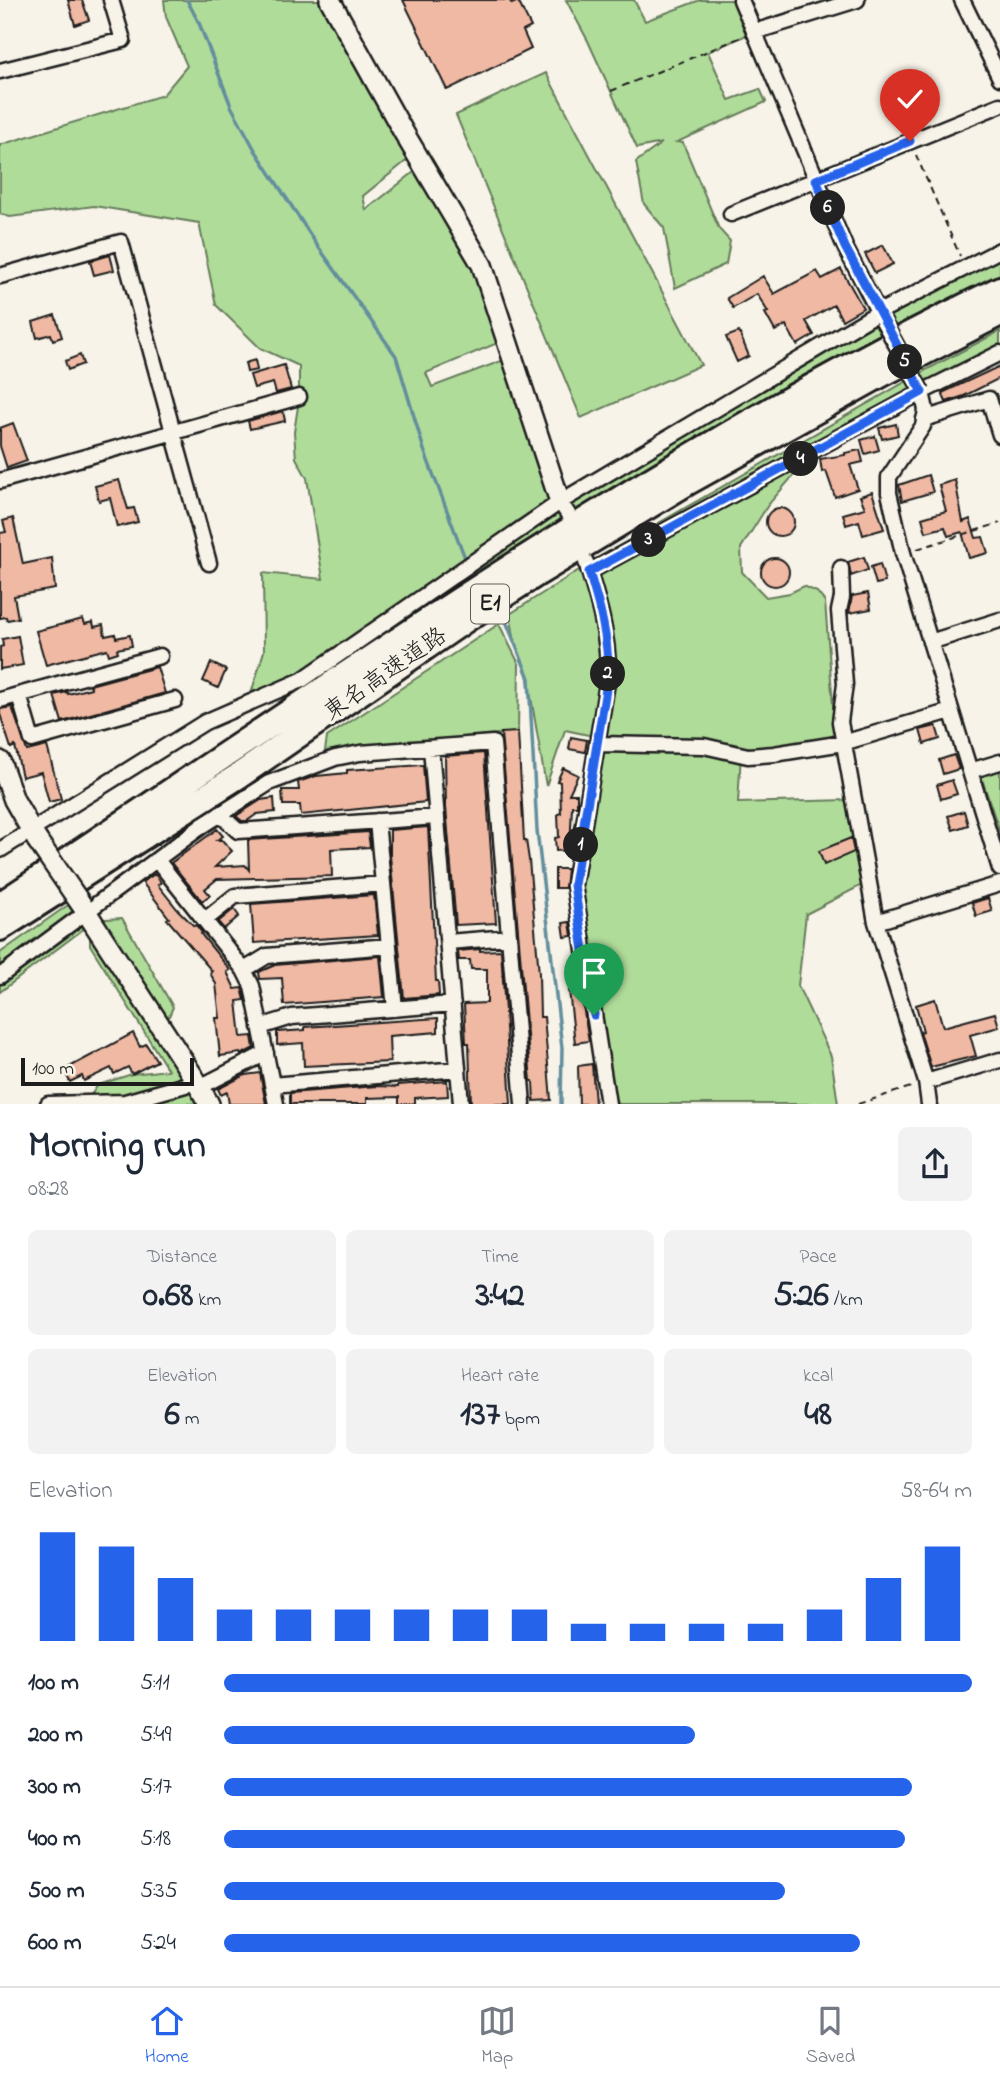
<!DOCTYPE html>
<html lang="en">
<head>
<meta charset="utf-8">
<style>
	body { margin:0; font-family:"Indie Flower","Klee One",sans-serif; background:#f2f2f3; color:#1f2937; height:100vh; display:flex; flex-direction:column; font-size:26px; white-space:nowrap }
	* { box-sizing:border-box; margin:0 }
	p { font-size:23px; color:#747a83 }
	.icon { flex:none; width:38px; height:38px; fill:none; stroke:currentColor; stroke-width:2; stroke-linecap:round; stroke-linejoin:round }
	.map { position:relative; height:1104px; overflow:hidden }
	.drawer { display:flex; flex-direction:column; background:#fff; flex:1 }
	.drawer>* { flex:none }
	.scale { position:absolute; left:21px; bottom:18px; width:173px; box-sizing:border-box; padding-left:7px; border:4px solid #1c1c1c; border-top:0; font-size:19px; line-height:24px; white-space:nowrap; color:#1c1c1c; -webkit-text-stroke:5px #f7f3e8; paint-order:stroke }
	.pin { position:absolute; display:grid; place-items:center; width:60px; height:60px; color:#fff; margin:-72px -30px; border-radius:50% 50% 50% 0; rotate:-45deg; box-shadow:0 0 7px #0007 }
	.pin .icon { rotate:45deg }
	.km { position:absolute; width:35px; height:35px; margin:-18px; border-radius:50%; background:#222; color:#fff; font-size:19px; line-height:35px; text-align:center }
	.round { display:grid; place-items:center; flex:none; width:74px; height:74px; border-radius:10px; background:#f2f2f3 }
	.head { display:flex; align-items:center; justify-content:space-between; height:119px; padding:0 28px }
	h1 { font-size:38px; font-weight:800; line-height:52px }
	.metrics { display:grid; grid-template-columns:repeat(3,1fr); gap:10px; height:119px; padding:7px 28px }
	.metrics div { display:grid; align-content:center; border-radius:10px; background:#f2f2f3; text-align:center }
	.metrics b { font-size:35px; font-weight:800 }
	.metrics small { font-size:19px; font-weight:400 }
	.metrics p { font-size:19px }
	.chart { height:196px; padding:14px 28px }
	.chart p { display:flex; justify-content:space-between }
	.chart svg { width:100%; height:126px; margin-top:7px; stroke:#2563eb; stroke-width:6 }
	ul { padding:0 28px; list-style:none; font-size:23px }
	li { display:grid; grid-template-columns:112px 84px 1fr; align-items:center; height:52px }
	li i { height:18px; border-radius:9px; background:#2563eb }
	.tab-bar { display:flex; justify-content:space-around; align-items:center; height:98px; border-top:2px solid #e0e1e3; background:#fff; font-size:19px; color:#747a83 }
	.tab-bar a { display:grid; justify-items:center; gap:4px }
	.tab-bar .on { color:#2563eb }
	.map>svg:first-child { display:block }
</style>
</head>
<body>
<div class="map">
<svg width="1000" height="1104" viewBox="0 0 1000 1104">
	<rect width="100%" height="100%" fill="#f7f3e8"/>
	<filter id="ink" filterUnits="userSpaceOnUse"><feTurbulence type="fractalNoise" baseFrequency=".0143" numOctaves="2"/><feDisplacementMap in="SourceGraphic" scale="14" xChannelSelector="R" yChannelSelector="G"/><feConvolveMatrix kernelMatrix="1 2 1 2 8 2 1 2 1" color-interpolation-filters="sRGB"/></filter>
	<g filter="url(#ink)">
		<path fill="#b0dc9a" stroke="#667c5b" stroke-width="2" d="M 164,0 L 331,0 L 416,153 L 363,196 L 366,210 L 423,165 L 482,265 L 507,339 L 426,373 L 432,387 L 512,357 L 561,502 L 747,391 L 1000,258 L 1000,274 L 832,363 L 592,502 L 453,591 L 299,681 L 250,697 L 264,651 L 263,573 L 323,579 L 307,478 L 296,458 L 294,432 L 299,400 L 299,366 L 260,348 L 216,305 L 199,223 L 94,206 L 10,217 L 0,214 L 0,145 L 163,95 L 187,66 L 166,17 Z
			M 566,0 L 634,0 L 645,21 L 700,0 L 739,0 L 749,34 L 708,52 L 729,100 L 760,89 L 766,102 L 677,142 L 683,143 L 719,229 L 730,241 L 726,264 L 675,288 L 664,228 L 644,204 L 636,162 L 662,143 L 637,148 L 588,41 Z
			M 546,73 L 701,365 L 581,418 L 456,115 Z
			M 1000,331 L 1000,348 L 804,463 L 768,505 L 741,548 L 742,572 L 766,597 L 790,593 L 804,586 L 817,592 L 825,602 L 836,744 L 741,754 L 738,803 L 849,800 L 864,884 L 806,914 L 798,986 L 831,1056 L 838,1104 L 605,1104 L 584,951 L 579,857 L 598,737 L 565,730 L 546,786 L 527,673 L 515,642 L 510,614 L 601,556 L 928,369 Z
			M 499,624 L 519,664 L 518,732 L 325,751 L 327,737 Z
			M 1000,766 L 1000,833 L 980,773 Z
			M 68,905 L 86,927 L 0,992 L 0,953 Z
			M 122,918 L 173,1007 L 163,1030 L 211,1104 L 85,1103 L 98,1085 L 132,1074 L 168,1070 L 90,945 L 90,920 Z"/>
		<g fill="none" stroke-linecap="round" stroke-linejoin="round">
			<path stroke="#638e9d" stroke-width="3.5" d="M 187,0 L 199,23 L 231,106 L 255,150 L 317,245 L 396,356 L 424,450 L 465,558
				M 504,616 L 529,678 L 537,830 L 562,1048 L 561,1104"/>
		</g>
		<path fill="#f0b9a4" stroke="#1c1c1c" stroke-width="2" d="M 68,0 L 82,0 L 89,20 L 75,25 Z
			M 403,0 L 509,0 L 512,4 L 518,1 L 531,27 L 523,31 L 531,49 L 447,90 Z
			M 883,245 L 893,264 L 875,273 L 865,254 Z
			M 110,255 L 114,270 L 94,275 L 90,261 Z
			M 841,269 L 863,308 L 842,320 L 834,305 L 806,321 L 814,335 L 797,345 L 786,325 L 775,331 L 765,313 L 768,312 L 757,294 L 733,308 L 727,298 L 763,276 L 774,294 L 817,271 L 822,279 Z
			M 55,315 L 62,337 L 53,340 L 51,334 L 37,338 L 33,322 Z
			M 739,332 L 749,356 L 737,362 L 726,337 Z
			M 80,355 L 83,364 L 68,370 L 65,361 Z
			M 255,360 L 257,370 L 247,372 L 245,363 Z
			M 284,365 L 291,389 L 276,393 L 273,383 L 254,388 L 250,375 Z
			M 1000,366 L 1000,378 L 964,396 L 946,402 L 942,393 Z
			M 283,411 L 285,421 L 250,429 L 248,421 Z
			M 13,423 L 27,461 L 7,468 L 0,446 L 0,428 Z
			M 896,424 L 898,435 L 882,439 L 879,428 Z
			M 875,436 L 879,450 L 865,454 L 861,440 Z
			M 860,450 L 863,462 L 850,465 L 858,489 L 835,497 L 826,471 L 822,472 L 820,459 L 845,455 L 845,453 Z
			M 928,475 L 933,492 L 902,501 L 899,485 Z
			M 119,480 L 128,509 L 134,508 L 138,522 L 117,527 L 110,498 L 99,501 L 95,486 Z
			M 955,480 L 963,522 L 970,519 L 976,538 L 983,537 L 988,553 L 969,558 L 962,532 L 948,536 L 945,527 L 926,532 L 922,518 L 946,511 L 939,485 Z
			M 872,492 L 884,529 L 863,535 L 859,521 L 846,525 L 843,514 L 865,508 L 860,496 Z
			M766 522a14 14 0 1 1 28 0a14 14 0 1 1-28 0Z
			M 13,518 L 23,564 L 52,558 L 55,589 L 14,596 L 18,618 L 7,620 L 6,617 L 0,618 L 0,533 L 6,532 L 3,521 Z
			M 864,557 L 868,570 L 851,576 L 848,562 Z
			M761 572a14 14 0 1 1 28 0a14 14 0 1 1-28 0Z
			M 880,564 L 885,582 L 876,584 L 871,567 Z
			M 868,593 L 871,609 L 849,613 L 852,596 Z
			M 83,619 L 85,624 L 93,622 L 94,627 L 103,625 L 105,636 L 115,634 L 116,638 L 130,635 L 132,646 L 117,649 L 118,652 L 109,655 L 107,649 L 46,665 L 36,631 Z
			M 18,636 L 23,665 L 0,669 L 0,647 L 3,646 L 2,639 Z
			M 211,663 L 226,670 L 218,688 L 203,681 Z
			M 157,667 L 165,693 L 62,722 L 54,695 L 67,692 L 68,694 L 91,688 L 90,685 Z
			M 12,707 L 27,751 L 47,746 L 61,799 L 49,802 L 41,772 L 22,777 L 15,746 L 11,748 L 0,714 L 0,709 Z
			M 936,726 L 940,739 L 924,744 L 920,730 Z
			M 518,732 L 524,840 L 526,840 L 529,860 L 539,974 L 540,1017 L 544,1017 L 551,1100 L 534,1101 L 533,1081 L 531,1081 L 501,733 Z
			M 571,737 L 587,740 L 585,752 L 569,749 Z
			M 484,753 L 496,923 L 456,925 L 446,807 L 445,756 Z
			M 954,755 L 959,769 L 943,774 L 939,760 Z
			M 423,765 L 426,802 L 301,815 L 300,805 L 283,805 L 282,790 L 299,790 L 298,782 L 316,776 L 347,773 L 347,770 Z
			M 563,768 L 578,775 L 569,794 L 577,794 L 577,806 L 572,806 L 570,850 L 556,851 L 555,838 L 559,837 L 558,814 L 561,813 L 560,782 L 557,781 Z
			M 952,780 L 957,794 L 941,799 L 937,785 Z
			M 274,798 L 275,812 L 257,814 L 247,821 L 242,821 L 236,816 L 261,800 Z
			M 964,811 L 968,825 L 953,830 L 948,816 Z
			M 428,827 L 436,981 L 438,981 L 439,995 L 404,998 L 390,856 L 390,830 Z
			M 217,829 L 223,836 L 217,840 L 222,840 L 232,851 L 215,867 L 245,865 L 249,870 L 248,840 L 368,832 L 370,847 L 331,849 L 332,876 L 217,879 L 205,889 L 210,895 L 202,901 L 171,863 Z
			M 851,838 L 854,852 L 824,865 L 819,851 Z
			M 555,869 L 567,869 L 565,888 L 555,888 Z
			M 155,874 L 161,883 L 158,885 L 178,910 L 194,926 L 196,925 L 202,933 L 201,934 L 230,970 L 227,972 L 235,989 L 242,988 L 245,1000 L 237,1001 L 241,1037 L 252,1036 L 254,1048 L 241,1055 L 240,1053 L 220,1056 L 216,1018 L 220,1018 L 216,984 L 210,973 L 212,971 L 167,919 L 169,918 L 142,882 Z
			M 374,895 L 378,935 L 254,943 L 251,904 Z
			M 988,898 L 992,911 L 976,916 L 972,903 Z
			M 234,909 L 239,916 L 224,929 L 218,922 Z
			M 570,922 L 572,936 L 565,937 L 563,923 Z
			M 480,949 L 480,951 L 501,950 L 511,1104 L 471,1104 L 469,1043 L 466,1043 L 464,1004 L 487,1003 L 487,969 L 471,969 L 470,960 L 459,960 L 458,951 Z
			M 380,956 L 384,997 L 284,1005 L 282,978 L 260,979 L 259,972 L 275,965 Z
			M 580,988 L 589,1041 L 575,1043 L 569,990 Z
			M 935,999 L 943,1027 L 995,1013 L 999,1027 L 970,1035 L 976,1056 L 931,1067 L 920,1032 L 923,1031 L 916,1005 Z
			M 438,1018 L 438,1032 L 389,1036 L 390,1062 L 304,1066 L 303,1043 L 277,1045 L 277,1032 L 305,1030 L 305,1027 Z
			M 133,1033 L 140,1047 L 146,1044 L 157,1061 L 132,1074 L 128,1067 L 114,1074 L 111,1068 L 84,1081 L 82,1076 L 70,1082 L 64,1070 Z
			M 592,1064 L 595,1104 L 579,1104 L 578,1066 Z
			M 260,1073 L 266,1104 L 229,1104 L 227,1092 L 221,1095 L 218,1089 L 245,1075 Z
			M 447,1081 L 448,1096 L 415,1098 L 415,1104 L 399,1104 L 399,1097 L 367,1098 L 367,1104 L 290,1104 L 290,1093 L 377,1086 L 398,1087 L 398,1085 Z"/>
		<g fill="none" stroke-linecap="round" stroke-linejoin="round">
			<g stroke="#1c1c1c" stroke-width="19">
				<path id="street" d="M 741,0 L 845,247 L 882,319
					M 962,0 L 1000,78
					M 754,32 L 857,0
					M 0,71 L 123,40 L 111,0
					M 731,214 L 1000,105
					M 0,276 L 121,242 L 209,563
					M 922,392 L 926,410 L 923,426 L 889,477 L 889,493 L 903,553 L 1000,869
					M 924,419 L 989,399 L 1000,435
					M 0,481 L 299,397
					M 560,502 L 568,514
					M 586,562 C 598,600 609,636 608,677 L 574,885 L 608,1104
					M 841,568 L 842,597 L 839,611 L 845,684 L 840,722 L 876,922 L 926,1082
					M 589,572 L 922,392 L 1000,353
					M 930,642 L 1000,620
					M 19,695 L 32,740 L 175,700
					M 0,700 L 160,656
					M 597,744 L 704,746 L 748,756 L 774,754 L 843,743 L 951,711
					M 431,748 L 461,1104
					M 970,771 L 1000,762
					M 220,814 L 238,831 L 437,817
					M 377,821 L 395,1009
					M 0,850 L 205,722 L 302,680 L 560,502 L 879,312 L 1000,250
					M 157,860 L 244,970 L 252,986 L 276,1104
					M 205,920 L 235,896 L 383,884
					M 876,922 L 1000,884
					M 448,942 L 509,937
					M 244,970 L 267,956 L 389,946
					M 0,976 L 202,826 L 269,783 L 335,758 L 360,753 L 493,743 L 523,1104
					M 260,1027 L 292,1017 L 453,1004
					M 272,1085 L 458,1069
					M 200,1087 L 266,1053
					M 48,1104 L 125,1102 L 196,1082
					M 929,1104 L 926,1082 L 1000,1060"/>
			</g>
			<g stroke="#1c1c1c" stroke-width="24">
				<path id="secondary" d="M 330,0 L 404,133 L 482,265 L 560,502
					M 0,761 L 14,800 L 37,840
					M 83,907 L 193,1076 L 209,1104"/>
			</g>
			<g stroke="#1c1c1c" stroke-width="30">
				<path id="highway" d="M 0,905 C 327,690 646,460 1000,289
					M 0,928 L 240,775 L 465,620 L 538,573 L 688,482 L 882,374 L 1000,313"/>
			</g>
			<path stroke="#1c1c1c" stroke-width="2" stroke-dasharray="7 5" stroke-linecap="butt" d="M 611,91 L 742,37
				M 916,155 L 960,256
				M 917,549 L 1000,523
				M 858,1104 L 914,1086"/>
			<use href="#street" stroke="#f7f3e8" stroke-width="14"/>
			<use href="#secondary" stroke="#f7f3e8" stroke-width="19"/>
			<use href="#highway" stroke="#f7f3e8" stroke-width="24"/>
			<g stroke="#1c1c1c" stroke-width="19" stroke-linecap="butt">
				<path id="street-bridge" d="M 882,319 L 922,392"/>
			</g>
			<g stroke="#1c1c1c" stroke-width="24" stroke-linecap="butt">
				<path id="secondary-bridge" d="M 37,840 L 83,907"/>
			</g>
			<use href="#street-bridge" stroke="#f7f3e8" stroke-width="14"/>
			<use href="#secondary-bridge" stroke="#f7f3e8" stroke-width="19"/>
		</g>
	</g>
	<g fill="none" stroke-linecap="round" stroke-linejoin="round" filter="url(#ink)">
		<g stroke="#fff" stroke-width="14">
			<path id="route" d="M 594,1015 L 574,885 L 608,677 C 609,639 600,608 589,572 L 922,392 L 845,247 L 816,180 L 910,141"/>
		</g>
		<use href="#route" stroke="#2563eb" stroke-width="9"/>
	</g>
	<g text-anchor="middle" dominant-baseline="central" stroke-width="7" stroke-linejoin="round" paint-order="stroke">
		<rect fill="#f7f3e8" stroke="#5e5c59" stroke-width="2" x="471" y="584.5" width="38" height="39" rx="5"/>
		<g font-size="23" font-weight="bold" fill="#1c1c1c">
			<text x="490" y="604">E1</text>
		</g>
		<g font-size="24" fill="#1c1c1c" stroke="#f7f3e8">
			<text transform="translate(386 675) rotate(-35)">東名高速道路</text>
		</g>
	</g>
</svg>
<div class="scale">100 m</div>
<div class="pin" style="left:594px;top:1015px;background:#1e9e55"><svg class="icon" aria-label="arrive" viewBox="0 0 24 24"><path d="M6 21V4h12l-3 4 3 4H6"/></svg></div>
<div class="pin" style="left:910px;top:141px;background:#d93025"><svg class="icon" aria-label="check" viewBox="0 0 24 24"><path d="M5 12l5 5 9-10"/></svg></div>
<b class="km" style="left:581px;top:845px">1</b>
<b class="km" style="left:608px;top:674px">2</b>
<b class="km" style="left:649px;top:540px">3</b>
<b class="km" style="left:801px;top:459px">4</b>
<b class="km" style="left:905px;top:362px">5</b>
<b class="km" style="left:828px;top:208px">6</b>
</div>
<section class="drawer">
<div class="head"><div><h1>Morning run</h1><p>08:28</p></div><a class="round"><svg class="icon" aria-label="share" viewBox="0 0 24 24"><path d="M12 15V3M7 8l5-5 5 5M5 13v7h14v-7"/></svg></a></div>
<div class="metrics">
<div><p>Distance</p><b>0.68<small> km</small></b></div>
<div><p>Time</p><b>3:42</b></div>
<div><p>Pace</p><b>5:26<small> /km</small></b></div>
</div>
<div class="metrics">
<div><p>Elevation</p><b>6<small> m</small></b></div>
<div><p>Heart rate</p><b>137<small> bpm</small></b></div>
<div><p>kcal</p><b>48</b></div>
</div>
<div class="chart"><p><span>Elevation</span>58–64 m</p>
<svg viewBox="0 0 160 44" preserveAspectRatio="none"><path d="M5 44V6M15 44V11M25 44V22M35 44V33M45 44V33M55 44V33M65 44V33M75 44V33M85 44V33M95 44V38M105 44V38M115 44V38M125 44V38M135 44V33M145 44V22M155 44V11"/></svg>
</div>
<ul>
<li><b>100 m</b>5:11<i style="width:100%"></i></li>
<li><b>200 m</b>5:49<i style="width:63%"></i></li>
<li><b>300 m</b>5:17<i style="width:92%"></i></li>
<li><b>400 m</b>5:18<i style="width:91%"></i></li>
<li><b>500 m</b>5:35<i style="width:75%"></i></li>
<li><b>600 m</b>5:24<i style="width:85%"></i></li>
</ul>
</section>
<nav class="tab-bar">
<a class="on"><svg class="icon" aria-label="home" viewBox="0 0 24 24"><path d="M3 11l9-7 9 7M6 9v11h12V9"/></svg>Home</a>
<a><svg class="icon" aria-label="map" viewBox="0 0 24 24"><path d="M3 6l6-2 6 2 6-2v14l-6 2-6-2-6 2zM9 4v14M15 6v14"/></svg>Map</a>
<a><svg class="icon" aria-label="saved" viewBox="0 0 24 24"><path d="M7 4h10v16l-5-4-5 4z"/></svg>Saved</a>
</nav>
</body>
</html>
